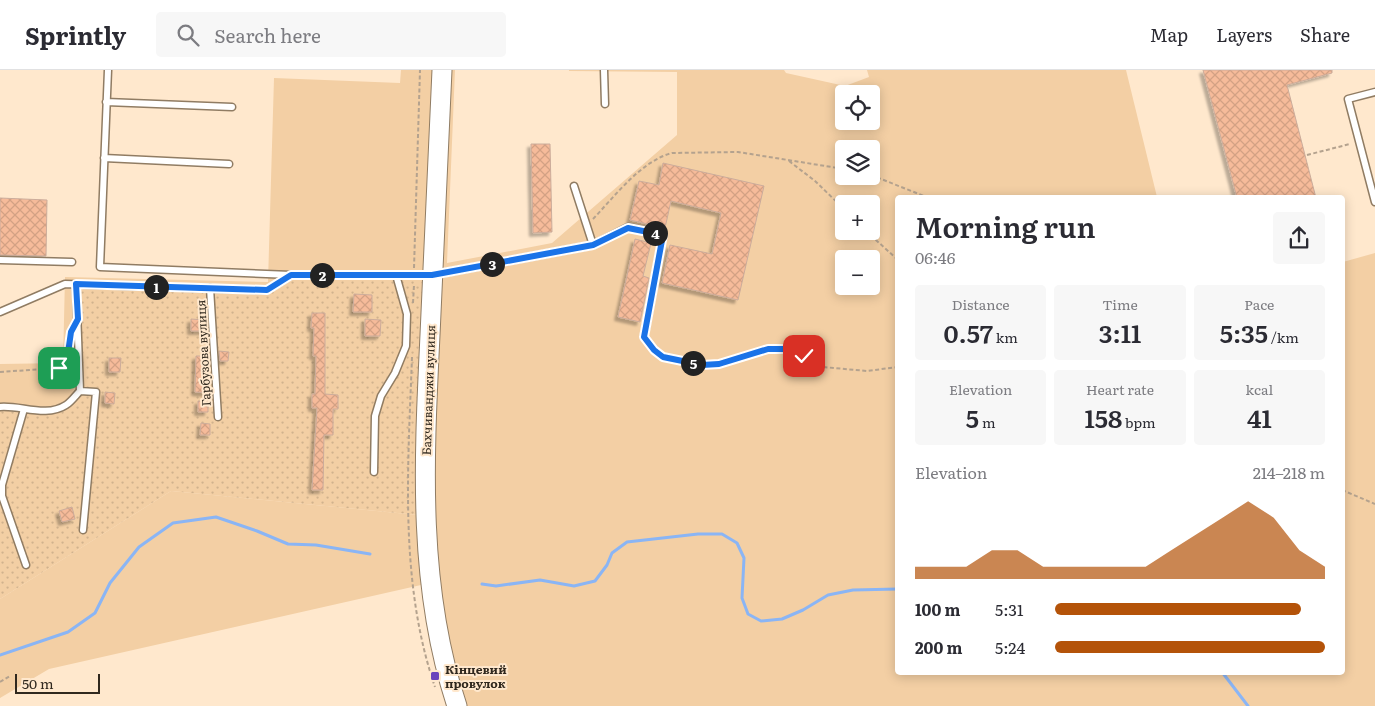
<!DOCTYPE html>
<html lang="en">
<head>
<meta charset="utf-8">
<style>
	body { margin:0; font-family:Literata,serif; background:#f7f7f7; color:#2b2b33; height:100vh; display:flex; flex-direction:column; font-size:19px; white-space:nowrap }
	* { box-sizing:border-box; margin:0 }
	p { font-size:16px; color:#7c7c81 }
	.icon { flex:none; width:28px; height:28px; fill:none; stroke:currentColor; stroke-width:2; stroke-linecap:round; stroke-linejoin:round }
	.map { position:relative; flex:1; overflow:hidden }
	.drawer { position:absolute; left:895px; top:125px; width:450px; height:480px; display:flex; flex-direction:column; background:#fff; border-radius:5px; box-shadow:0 2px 12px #0003 }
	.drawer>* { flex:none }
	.tools { position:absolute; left:835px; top:15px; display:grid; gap:10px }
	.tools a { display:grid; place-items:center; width:45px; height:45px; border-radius:5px; background:#fff; box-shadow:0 2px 12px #0003; font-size:25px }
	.scale { position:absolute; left:15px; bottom:12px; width:85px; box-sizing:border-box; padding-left:5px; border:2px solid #30281e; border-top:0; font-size:14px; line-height:18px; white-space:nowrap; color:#30281e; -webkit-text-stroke:4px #ffe8cd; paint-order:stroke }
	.pin { position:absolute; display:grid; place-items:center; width:42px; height:42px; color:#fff; margin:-21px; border-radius:10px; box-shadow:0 2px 8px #0006 }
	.km { position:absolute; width:25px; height:25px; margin:-12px; border-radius:50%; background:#222; color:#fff; font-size:14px; line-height:25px; text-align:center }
	.round { display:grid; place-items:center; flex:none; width:52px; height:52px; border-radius:5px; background:#f7f7f7 }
	.summary { display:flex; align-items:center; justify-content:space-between; height:85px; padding:0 20px }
	h1 { font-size:28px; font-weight:600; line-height:38px }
	.figures { display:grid; grid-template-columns:repeat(3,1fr); gap:8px; height:85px; padding:5px 20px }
	.figures div { display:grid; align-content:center; border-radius:5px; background:#f7f7f7; text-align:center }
	.figures b { font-size:25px; font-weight:600 }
	.figures small { font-size:14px; font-weight:400 }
	.figures p { font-size:14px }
	.chart { height:140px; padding:10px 20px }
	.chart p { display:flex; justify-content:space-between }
	.chart svg { width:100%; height:90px; margin-top:5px; fill:#b45309; opacity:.7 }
	ul { padding:0 20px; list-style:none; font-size:16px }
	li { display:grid; grid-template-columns:80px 60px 1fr; align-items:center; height:38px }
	li i { height:12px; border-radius:6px; background:#b45309 }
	header { display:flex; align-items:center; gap:30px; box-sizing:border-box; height:70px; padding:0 25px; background:#fff; border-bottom:1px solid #e1e1e2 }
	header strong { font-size:24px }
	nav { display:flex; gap:28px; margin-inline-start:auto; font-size:18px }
	.search { width:350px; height:45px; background:#f7f7f7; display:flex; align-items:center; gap:12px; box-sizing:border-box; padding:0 18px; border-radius:5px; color:#7c7c81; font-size:19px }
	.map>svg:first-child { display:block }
</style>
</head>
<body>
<header>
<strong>Sprintly</strong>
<div class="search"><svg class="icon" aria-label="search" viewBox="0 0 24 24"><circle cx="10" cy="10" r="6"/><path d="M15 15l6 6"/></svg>Search here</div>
<nav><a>Map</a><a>Layers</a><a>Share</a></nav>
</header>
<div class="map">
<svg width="1375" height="636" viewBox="0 0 1375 636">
	<defs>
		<pattern id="garden-dots" width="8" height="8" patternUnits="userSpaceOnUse" patternTransform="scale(1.25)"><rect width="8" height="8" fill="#f3cfa4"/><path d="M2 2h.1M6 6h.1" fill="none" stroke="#d1b28d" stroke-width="1.8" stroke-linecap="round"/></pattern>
		<pattern id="building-cross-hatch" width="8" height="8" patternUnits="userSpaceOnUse" patternTransform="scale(1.25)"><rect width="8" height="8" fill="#f6bb9a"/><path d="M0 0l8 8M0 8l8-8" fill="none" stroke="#d3a184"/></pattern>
		<filter id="shadow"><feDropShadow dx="-3.5" dy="3.5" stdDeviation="1" flood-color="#0004"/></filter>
	</defs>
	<rect width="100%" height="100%" fill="#ffe8cd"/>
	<path fill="#f3cfa4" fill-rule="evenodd" d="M 401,0 L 436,0 L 426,205 L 80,321 L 67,335 L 49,341 L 0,337 L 0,294 L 63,293 L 65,207 L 268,212 L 274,8 L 400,13 Z
		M 448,0 L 455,0 L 447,193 L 552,173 L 677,65 L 677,2 L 569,1 L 569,0 L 784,0 L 786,3 L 845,16 L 869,7 L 867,0 L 1126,0 L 1157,127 L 898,128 L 898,602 L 1342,602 L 1343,192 L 1375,183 L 1375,636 L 464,636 L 437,522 L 431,443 ZM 844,24 L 871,24 L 871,51 L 844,51 ZM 844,79 L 871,79 L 871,106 L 844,106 ZM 844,134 L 871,134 L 871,161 L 844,161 ZM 844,189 L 871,189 L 871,216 L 844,216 Z
		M 171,421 L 418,445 L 421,515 L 49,599 L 0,628 L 0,529 Z"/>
	<path fill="url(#garden-dots)" d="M 291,205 L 426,205 L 418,445 L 171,421 L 0,529 L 0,337 L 49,341 L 67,335 L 80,321 L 76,214 L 267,220 Z"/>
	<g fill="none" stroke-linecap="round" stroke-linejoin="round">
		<path stroke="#8ab5f5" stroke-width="3" d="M 482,514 L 496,516 L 540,510 L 574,516 L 595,511 L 607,495 L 612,483 L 627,472 L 698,464 L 722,464 L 737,473 L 744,488 L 742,528 L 748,544 L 761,551 L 782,549 L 803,540 L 828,525 L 853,520 L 898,519
			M 0,585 L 68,562 L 95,543 L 110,513 L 139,477 L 173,453 L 216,447 L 257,461 L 288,474 L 316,475 L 370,484
			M 1222,602 L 1248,636"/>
	</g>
	<path fill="url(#building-cross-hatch)" stroke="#cbac9b" filter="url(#shadow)" d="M 1203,0 L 1332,0 L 1332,3 L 1287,15 L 1316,128 L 1237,128 Z
		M 531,74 L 550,74 L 552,162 L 533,163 Z
		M 663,93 L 764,116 L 738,230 L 662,213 L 670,175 L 712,184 L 721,143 L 671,131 L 665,158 L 630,150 L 639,111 L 659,115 Z
		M 0,128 L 47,130 L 46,186 L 0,185 Z
		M 635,169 L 651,173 L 643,206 L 649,208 L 640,252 L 618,247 Z
		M 354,224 L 372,225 L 372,242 L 353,242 Z
		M 312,243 L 325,243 L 325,324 L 338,325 L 338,339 L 333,339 L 333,365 L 324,365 L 323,420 L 312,420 L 317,338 L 312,338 L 312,324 L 315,324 L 316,286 L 313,286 L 314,258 L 311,258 Z
		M 191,249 L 205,250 L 205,261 L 191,261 Z
		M 365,249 L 381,250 L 380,266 L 365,266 Z
		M 219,281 L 229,282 L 228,291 L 220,291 Z
		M 196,286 L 206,286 L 207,323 L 195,322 Z
		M 109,288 L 121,288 L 120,302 L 109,302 Z
		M 105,322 L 115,323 L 114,334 L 105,333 Z
		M 198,331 L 208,331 L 208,342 L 198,342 Z
		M 201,353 L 210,354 L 210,365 L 200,365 Z
		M 72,437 L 75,449 L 62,452 L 59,441 Z"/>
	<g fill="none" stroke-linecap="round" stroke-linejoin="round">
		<g stroke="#907c63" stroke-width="9">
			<path id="lane" d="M 108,0 L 100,197 L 291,205 L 432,205 L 593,175 L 628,157 L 663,165 L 644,267
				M 604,0 L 605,34
				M 1375,22 L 1348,29 L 1375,132
				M 106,32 L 232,37
				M 104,88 L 229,94
				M 574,116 L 593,175
				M 0,190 L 72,192
				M 76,214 L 80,321
				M 210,218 L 218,347
				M 0,242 L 65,214 L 267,220 L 290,206
				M 80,321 L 96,322 L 83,460
				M 0,337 C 21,335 46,348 66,335 C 71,332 76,325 80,321
				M 24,339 L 2,415 L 2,426 L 26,495
				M 374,402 L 375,346 L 381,326 L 395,303 L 406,276 L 407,244 L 396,205"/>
		</g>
		<g stroke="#907c63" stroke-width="21">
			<path id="secondary" d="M 442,0 C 438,88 434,176 430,265 C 424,389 417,516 457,636"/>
		</g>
		<path stroke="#b4a28e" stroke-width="2" stroke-dasharray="4 2.5" stroke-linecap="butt" d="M 1307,85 L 1350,74
			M 789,91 L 815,111 L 844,139
			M 871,105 L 929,128
			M 593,149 C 615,126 641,91 672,83 L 738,82 L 844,99
			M 866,161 L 898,190
			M 414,198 L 420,0
			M 413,233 L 414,215
			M 648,273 L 663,287 L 702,295 L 719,294 L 768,279 L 788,279 L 805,286 L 823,297 L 867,301 L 898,297
			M 412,287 C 408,397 399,512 435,617
			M 0,302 L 59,298 L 66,293 L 69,280
			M 1342,420 L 1375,434
			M 0,612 L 10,606"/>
		<use href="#lane" stroke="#fff" stroke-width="6"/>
		<use href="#secondary" stroke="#fff" stroke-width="19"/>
	</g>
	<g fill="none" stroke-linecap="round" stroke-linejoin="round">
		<g stroke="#fff" stroke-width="10">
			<path id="route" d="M 59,298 L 63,296 L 67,290 L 71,262 L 78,249 L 76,214 L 267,220 L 291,205 L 432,205 L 593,175 L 628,158 L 663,165 L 644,267 L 654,280 L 663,287 L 702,295 L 719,294 L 768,279 L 788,279 L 804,286"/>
		</g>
		<use href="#route" stroke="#1a73e8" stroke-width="6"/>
	</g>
	<rect fill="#6b44bc" stroke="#ffe8cd" stroke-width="2" x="430" y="601" width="10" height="10" rx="2.5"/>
	<g text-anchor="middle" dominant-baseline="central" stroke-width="4" stroke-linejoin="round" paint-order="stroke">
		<g font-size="12" fill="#30281e" stroke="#ffe8cd">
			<text transform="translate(203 283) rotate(-93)">Гарбузова вулиця</text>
			<text transform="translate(428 320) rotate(-88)">Бахчиванджи вулиця</text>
		</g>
		<g font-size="12" font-weight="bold" fill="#30281e" stroke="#ffe8cd" text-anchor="start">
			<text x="445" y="599">Кінцевий<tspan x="445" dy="14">провулок</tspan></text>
		</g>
	</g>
</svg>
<div class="tools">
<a><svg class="icon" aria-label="locate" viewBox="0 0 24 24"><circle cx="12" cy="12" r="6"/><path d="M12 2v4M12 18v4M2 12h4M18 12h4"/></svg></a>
<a><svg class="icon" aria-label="layers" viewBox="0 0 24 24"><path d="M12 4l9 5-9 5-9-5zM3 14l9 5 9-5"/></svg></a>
<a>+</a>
<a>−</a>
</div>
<div class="scale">50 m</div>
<div class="pin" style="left:59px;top:298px;background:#1e9e55"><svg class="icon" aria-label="arrive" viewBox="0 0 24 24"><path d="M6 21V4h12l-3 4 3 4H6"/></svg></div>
<div class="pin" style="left:804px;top:286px;background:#d93025"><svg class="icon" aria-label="check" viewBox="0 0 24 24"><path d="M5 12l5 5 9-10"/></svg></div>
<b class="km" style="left:156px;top:217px">1</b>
<b class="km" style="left:322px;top:205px">2</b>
<b class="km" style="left:492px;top:194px">3</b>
<b class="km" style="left:655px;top:163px">4</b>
<b class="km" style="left:693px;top:293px">5</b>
<section class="drawer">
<div class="summary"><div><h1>Morning run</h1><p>06:46</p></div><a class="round"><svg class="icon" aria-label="share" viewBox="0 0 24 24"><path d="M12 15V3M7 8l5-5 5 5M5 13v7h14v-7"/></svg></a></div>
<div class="figures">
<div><p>Distance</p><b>0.57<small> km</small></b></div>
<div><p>Time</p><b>3:11</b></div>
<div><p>Pace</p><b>5:35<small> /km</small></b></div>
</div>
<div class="figures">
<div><p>Elevation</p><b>5<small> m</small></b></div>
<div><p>Heart rate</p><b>158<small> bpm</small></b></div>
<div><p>kcal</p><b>41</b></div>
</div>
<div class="chart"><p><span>Elevation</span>214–218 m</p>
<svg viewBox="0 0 160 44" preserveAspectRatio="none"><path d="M0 44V38L10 38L20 38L30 30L40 30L50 38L60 38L70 38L80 38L90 38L100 30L110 22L120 14L130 6L140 14L150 30L160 38V44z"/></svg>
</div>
<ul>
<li><b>100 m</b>5:31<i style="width:91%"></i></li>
<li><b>200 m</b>5:24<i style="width:100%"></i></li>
</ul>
</section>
</div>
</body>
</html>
